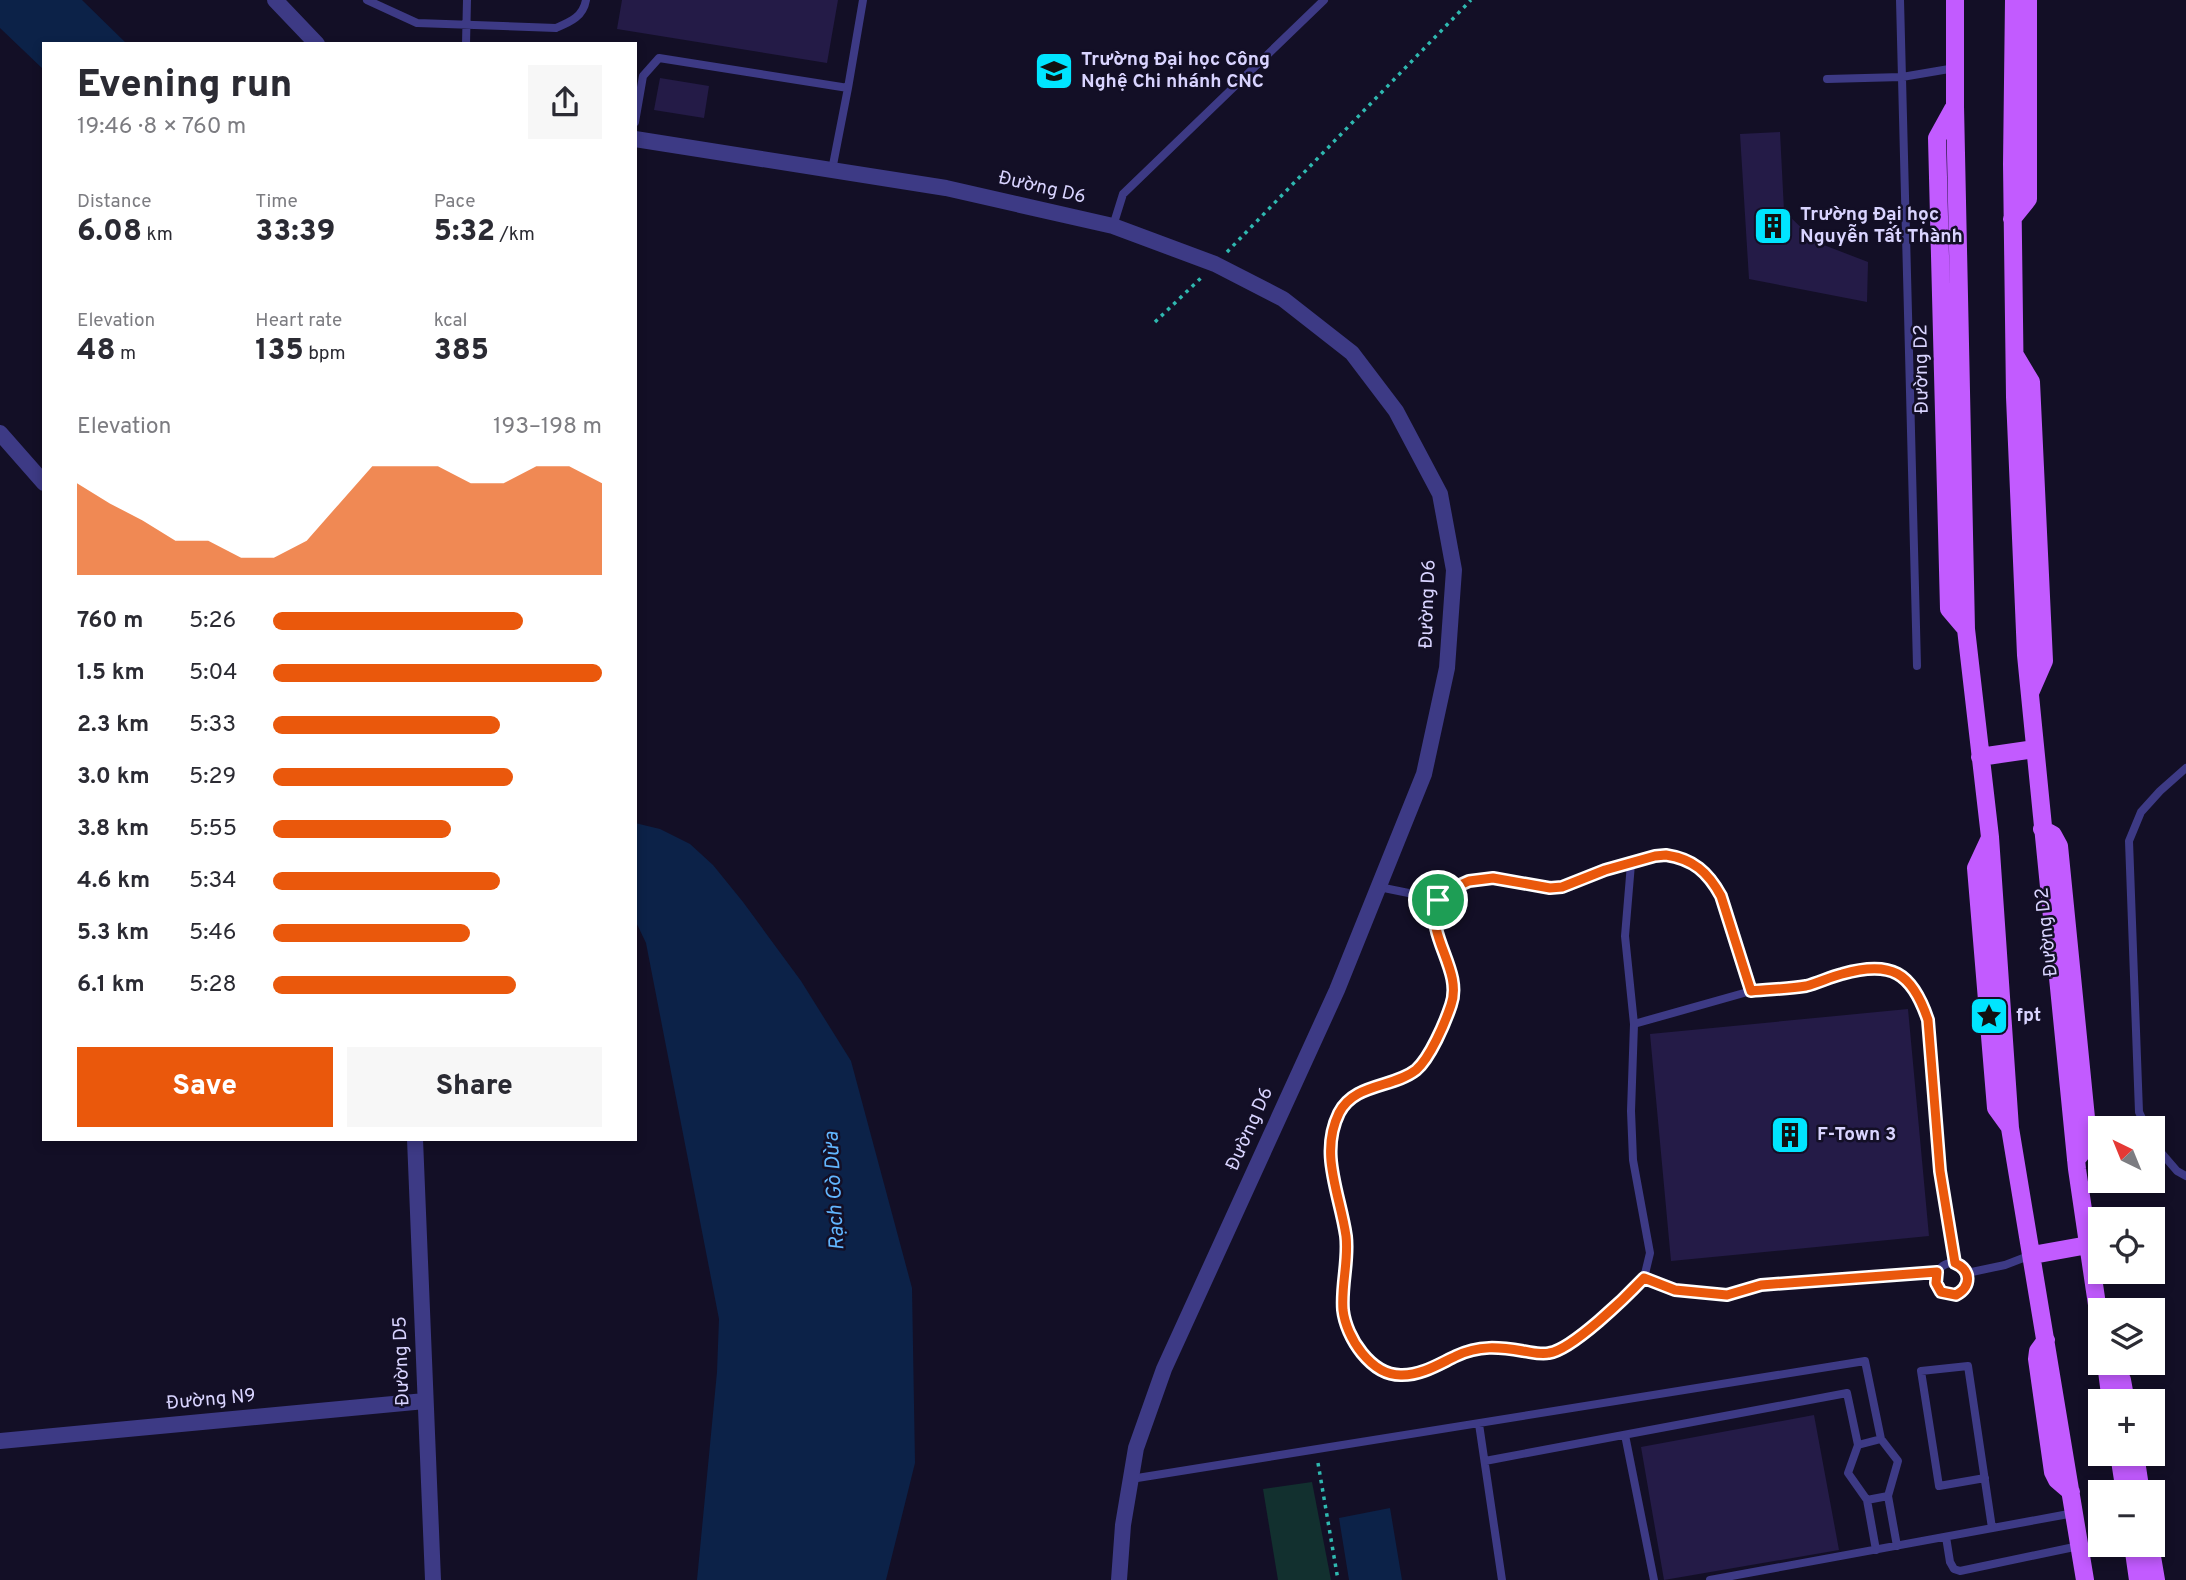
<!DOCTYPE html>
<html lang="en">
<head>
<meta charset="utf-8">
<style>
	body { margin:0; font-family:Overpass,sans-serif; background:#f7f7f7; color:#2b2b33; height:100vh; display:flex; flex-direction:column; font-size:26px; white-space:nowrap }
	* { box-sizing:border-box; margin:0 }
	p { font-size:23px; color:#7c7c81 }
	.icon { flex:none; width:38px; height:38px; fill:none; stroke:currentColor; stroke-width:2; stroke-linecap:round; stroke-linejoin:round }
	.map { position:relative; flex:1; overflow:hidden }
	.side { position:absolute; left:42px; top:42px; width:595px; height:1099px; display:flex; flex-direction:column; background:#fff; border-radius:0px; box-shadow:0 4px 10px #0003 }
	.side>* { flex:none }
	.needle { width:46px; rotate:317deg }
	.controls { position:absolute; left:2088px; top:1116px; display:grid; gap:14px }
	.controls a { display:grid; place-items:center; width:77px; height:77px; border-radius:0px; background:#fff; box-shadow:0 4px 10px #0003; font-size:35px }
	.pin { position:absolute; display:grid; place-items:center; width:60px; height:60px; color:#fff; margin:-30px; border:4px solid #fff; border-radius:50%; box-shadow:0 2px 7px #0007 }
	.round { display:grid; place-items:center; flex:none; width:74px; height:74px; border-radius:0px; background:#f7f7f7 }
	.summary { display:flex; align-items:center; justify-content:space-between; height:119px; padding:0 35px }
	h1 { font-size:38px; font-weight:800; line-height:52px }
	.figures { display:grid; grid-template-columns:repeat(3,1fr); gap:10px; height:119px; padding:7px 35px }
	.figures div { display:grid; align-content:center }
	.figures b { font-size:30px; font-weight:800 }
	.figures small { font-size:19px; font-weight:400 }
	.figures p { font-size:19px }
	.chart { height:196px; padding:14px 35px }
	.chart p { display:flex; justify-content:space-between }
	.chart svg { width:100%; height:126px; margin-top:7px; fill:#ea580c; opacity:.7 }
	.action { display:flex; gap:14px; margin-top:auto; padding:14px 35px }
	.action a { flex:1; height:80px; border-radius:0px; background:#ea580c; color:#fff; font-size:28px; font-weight:800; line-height:80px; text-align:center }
	.action a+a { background:#f7f7f7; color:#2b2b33 }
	ul { padding:0 35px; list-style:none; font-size:23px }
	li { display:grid; grid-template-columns:112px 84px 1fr; align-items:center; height:52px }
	li i { height:18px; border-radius:9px; background:#ea580c }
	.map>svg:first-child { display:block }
</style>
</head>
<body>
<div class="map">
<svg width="2186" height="1580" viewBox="0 0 2186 1580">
	<rect width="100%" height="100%" fill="#130f26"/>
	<path fill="#12302f" d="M 1312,1482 L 1331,1580 L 1278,1580 L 1263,1489 Z"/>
	<path fill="#0c2248" d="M 0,0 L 82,0 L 127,44 L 44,44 L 44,70 L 0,28 Z
		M 635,823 L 660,829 L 690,844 L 713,865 L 743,902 L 801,981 L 851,1061 L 912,1288 L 915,1463 L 886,1580 L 697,1580 L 717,1372 L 719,1319 L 646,943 L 635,920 Z
		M 1390,1508 L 1402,1580 L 1349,1580 L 1339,1518 Z"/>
	<path fill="#241b47" d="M 622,0 L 838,0 L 827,63 L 617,29 Z
		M 660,78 L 709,86 L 704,118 L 654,110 Z
		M 1780,132 L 1784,211 L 1816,242 L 1868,262 L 1867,302 L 1749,279 L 1740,134 Z
		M 1908,1009 L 1929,1236 L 1671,1261 L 1650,1034 Z
		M 1814,1415 L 1839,1550 L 1664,1580 L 1641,1447 Z"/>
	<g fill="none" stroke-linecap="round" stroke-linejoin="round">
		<path stroke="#2fb8b0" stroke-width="3.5" stroke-dasharray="3.5 5" stroke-linecap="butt" d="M 1227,252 L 1471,0
			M 1155,322 L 1202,277
			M 1318,1463 L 1338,1580"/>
		<path stroke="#3d3a85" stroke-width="8" d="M 367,0 L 417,23 L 556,28 C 570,22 583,17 586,0
			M 1900,0 L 1917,666
			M 466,44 L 467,0
			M 1827,79 L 1902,77 L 1955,68
			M 848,88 L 863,0
			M 635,122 L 643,76 L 659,58 L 848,88 L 832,170
			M 1113,226 L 1123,194 L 1324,0
			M 1631,864 L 1625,936 L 1634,1024 L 1631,1111 L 1633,1160 L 1650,1253 L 1644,1278 L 1675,1290 L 1727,1295 L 1761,1285 L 1937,1272
			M 1379,887 L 1438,899
			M 1634,1024 L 1751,991 L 1805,986 L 1839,974 L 1867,969 L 1896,972 L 1904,977 L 1920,996 L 1928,1020 L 1939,1171 L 1955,1263
			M 2147,1129 L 2139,1112 L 2129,841 L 2141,812 L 2160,791 L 2186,768
			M 2152,1142 L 2177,1171 L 2186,1176
			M1936 1279a16 16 0 1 1 32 0a16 16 0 1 1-32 0Z
			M 1967,1273 L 2005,1265 L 2031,1255
			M 1644,1278 C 1627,1296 1574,1349 1551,1353 C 1533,1357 1513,1347 1495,1346 C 1478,1346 1461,1354 1447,1361 C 1432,1368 1411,1380 1393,1375 C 1365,1367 1345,1334 1343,1307 C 1342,1284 1348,1261 1346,1238 C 1342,1195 1318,1158 1338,1115 C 1353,1082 1394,1089 1417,1068 C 1432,1054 1443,1026 1450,1007 C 1462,976 1418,921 1439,899 C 1474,861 1512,889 1553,888 C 1571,887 1589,875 1606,870 C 1615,868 1623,867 1631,864 C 1639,862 1647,857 1655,856 C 1663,854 1672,856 1680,858 C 1716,868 1724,905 1733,937 C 1738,955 1745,973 1751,991
			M 1479,1424 L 1502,1580
			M 1625,1435 L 1654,1580
			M 1485,1461 L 1847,1393 L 1858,1445 L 1848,1473 L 1867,1500 L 1888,1496 L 1898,1461 L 1881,1439 L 1858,1445
			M 1985,1478 L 1939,1486 L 1921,1371 L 1968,1366 L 1992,1528
			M 1131,1479 L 1865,1361 L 1881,1439
			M 1888,1496 L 1897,1546
			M 1867,1500 L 1876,1550
			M 1946,1537 L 1950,1562 L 1954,1569 L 1960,1571 L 2079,1546
			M 1710,1580 L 2074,1513"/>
		<path stroke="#3d3a85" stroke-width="16" d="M 275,0 L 317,44
			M 635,139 L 946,188 L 1113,226 L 1215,264 L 1283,299 L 1352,353 L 1396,411 L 1440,494 L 1454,570 L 1447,668 L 1424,774 L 1337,990 L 1164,1369 L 1136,1448 L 1123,1525 L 1119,1580
			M 0,433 L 44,483
			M 415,1139 L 433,1580
			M 0,1441 L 425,1401"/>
		<path stroke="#c25bff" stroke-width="18" d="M 1955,0 L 1955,106 L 1966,629 L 1990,837 L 2010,1128 L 2085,1580
			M 2014,0 L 2012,164 L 2015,397 L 2026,655 L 2077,1169 L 2100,1325
			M 1953,109 L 1937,138 L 1949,609 L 1966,629
			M 2012,219 L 2028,199 L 2028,0
			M 2016,357 L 2031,382 L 2044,661 L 2030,693
			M 1980,757 L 2035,749
			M 2042,829 L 2053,835 L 2059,846 L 2088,1138 L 2087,1146 L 2076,1160
			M 1989,840 L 1976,868 L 1996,1108 L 2009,1126
			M 2033,1255 L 2088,1245
			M 2046,1340 L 2038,1351 L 2037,1359 L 2053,1472 L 2057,1480 L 2071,1492
			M 2106,1363 L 2111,1402
			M 2110,1363 L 2122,1380 L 2126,1402
			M 2119,1454 L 2125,1493
			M 2135,1454 L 2141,1493
			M 2133,1545 L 2138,1580
			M 2150,1545 L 2156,1580"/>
	</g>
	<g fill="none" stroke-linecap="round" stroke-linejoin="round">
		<g stroke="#fff" stroke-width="14">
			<path id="route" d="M 1666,855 C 1693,859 1708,872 1721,896 L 1751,991 C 1769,989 1788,989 1806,986 C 1818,983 1830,977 1842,974 C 1891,960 1912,972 1928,1020 L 1940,1171 L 1955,1263 C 1971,1270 1972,1286 1956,1295 L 1941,1292 L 1936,1283 L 1937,1272 L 1761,1285 L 1727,1295 L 1675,1290 L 1644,1278 C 1627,1296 1572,1350 1549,1353 C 1541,1355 1531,1352 1523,1351 C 1499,1347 1479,1345 1456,1356 C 1439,1364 1422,1375 1402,1375 C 1371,1376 1346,1337 1343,1310 C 1341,1285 1349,1260 1346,1236 C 1340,1194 1319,1154 1339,1113 C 1354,1083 1393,1088 1416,1070 C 1430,1058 1445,1023 1451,1005 C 1463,971 1427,938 1436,903 L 1451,889 L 1469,881 L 1493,878 L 1550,888 L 1562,887 L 1605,870 L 1655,856 Z"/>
		</g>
		<use href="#route" stroke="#ea580c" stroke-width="9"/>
	</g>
	<defs>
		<g id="university-square" transform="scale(2.0125)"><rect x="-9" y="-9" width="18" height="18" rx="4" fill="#00e5ff" stroke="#130f26"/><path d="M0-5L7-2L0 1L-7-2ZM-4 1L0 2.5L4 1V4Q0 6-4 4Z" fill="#111"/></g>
		<g id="building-square" transform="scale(2.0125)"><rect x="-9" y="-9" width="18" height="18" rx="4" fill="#00e5ff" stroke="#130f26"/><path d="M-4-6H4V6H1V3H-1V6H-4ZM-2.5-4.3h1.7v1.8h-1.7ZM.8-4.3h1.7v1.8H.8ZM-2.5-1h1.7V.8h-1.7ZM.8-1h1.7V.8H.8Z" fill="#111"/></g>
		<g id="sight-square" transform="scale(2.0125)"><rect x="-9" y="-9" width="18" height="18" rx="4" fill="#00e5ff" stroke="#130f26"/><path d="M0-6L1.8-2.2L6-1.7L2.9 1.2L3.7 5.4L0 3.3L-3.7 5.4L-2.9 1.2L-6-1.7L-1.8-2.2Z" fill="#111"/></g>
	</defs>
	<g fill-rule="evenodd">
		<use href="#university-square" x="1054" y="71"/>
		<use href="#building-square" x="1773" y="226"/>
		<use href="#sight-square" x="1989" y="1016"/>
		<use href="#building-square" x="1790" y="1135"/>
	</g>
	<g text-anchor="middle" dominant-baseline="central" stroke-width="5" stroke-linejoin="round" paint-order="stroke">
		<g font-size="19" font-weight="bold" fill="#d9d4ff" stroke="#130f26" text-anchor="start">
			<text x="1081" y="60">Trường Đại học Công<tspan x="1081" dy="22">Nghệ Chi nhánh CNC</tspan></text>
			<text x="1800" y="215">Trường Đại học<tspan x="1800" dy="22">Nguyễn Tất Thành</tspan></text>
			<text x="2016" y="1016">fpt</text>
			<text x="1817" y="1135">F-Town 3</text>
		</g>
		<g font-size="19" fill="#d9d4ff" stroke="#130f26">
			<text transform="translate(1042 188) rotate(13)">Đường D6</text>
			<text transform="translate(1922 369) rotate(-91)">Đường D2</text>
			<text transform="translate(1428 604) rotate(-88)">Đường D6</text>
			<text transform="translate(2047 932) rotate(-96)">Đường D2</text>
			<text transform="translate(1250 1129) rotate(-66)">Đường D6</text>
			<text transform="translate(402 1361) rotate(-92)">Đường D5</text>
			<text transform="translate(211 1400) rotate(-5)">Đường N9</text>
		</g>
		<g font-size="21" font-style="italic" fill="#62b6ff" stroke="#130f26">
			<text transform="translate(835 1191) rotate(-93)">Rạch Gò Dừa</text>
		</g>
	</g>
</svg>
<div class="controls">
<a><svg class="needle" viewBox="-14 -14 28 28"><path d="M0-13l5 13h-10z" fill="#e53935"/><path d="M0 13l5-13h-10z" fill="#7c7c81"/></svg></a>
<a><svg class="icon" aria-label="locate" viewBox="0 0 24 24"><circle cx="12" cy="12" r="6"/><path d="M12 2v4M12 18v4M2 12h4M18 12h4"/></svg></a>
<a><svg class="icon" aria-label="layers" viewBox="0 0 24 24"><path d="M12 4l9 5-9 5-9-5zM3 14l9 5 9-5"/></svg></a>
<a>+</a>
<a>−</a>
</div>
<div class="pin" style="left:1438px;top:900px;background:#1e9e55"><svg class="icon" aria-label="arrive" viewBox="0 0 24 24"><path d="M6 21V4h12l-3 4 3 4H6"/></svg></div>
<section class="side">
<div class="summary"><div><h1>Evening run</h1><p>19:46 · 8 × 760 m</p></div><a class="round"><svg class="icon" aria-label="share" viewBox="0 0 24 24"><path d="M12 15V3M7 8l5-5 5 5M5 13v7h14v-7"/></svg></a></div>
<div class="figures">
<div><p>Distance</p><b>6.08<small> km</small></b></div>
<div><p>Time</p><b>33:39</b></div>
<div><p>Pace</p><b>5:32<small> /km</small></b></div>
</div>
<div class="figures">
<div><p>Elevation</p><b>48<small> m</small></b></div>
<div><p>Heart rate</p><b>135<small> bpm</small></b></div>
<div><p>kcal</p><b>385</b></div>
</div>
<div class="chart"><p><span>Elevation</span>193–198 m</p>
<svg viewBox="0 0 160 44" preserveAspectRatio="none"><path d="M0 44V12L10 19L20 25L30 32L40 32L50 38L60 38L70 32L80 19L90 6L100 6L110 6L120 12L130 12L140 6L150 6L160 12V44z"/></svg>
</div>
<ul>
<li><b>760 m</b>5:26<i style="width:76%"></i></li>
<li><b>1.5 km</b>5:04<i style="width:100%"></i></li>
<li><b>2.3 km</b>5:33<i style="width:69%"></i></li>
<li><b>3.0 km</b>5:29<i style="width:73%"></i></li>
<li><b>3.8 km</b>5:55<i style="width:54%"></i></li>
<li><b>4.6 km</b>5:34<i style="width:69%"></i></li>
<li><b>5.3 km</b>5:46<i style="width:60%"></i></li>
<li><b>6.1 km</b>5:28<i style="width:74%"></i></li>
</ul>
<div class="action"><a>Save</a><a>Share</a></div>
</section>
</div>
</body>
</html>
